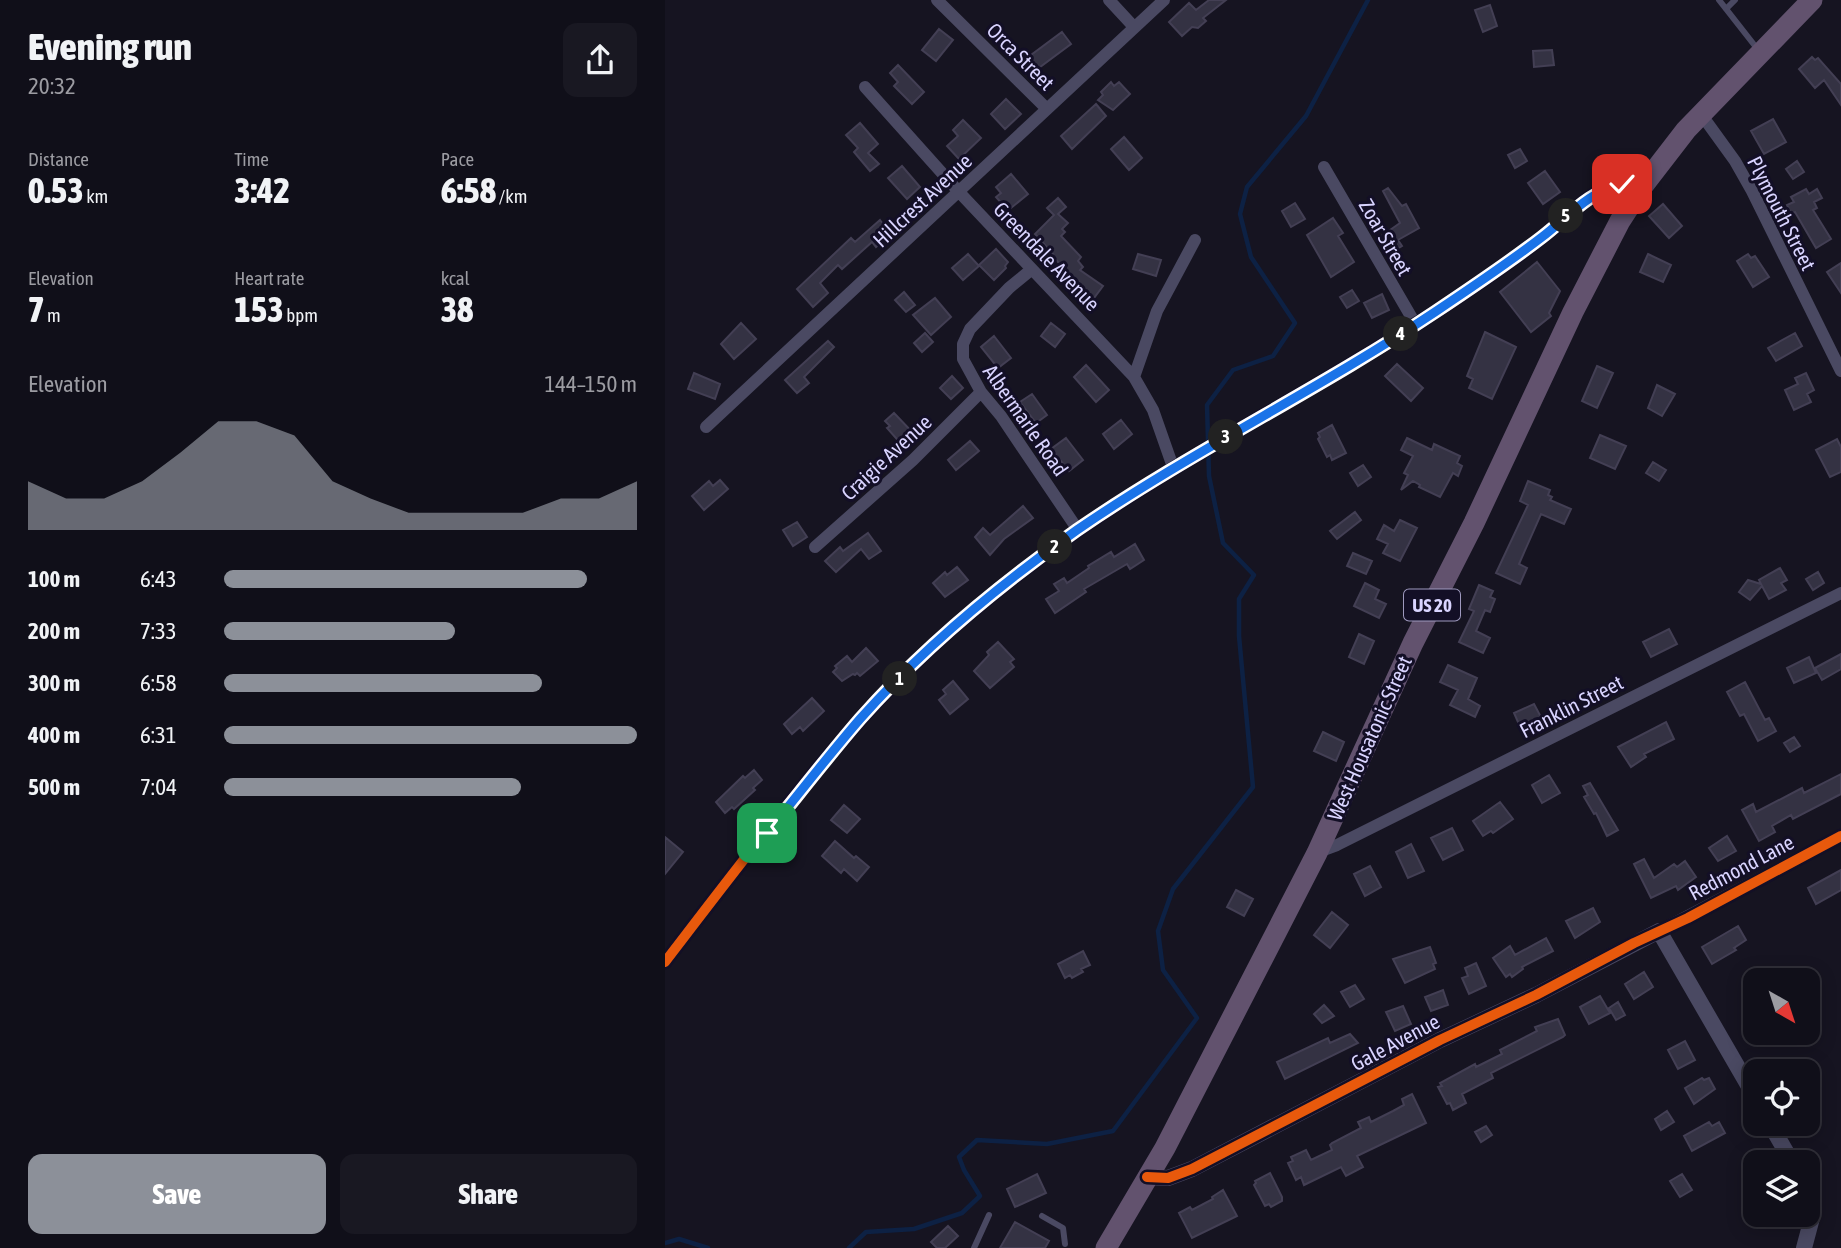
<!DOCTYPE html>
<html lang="en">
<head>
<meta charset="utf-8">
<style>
	body { margin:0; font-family:"Asap Condensed",sans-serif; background:#191822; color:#f1f3f6; height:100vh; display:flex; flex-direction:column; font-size:26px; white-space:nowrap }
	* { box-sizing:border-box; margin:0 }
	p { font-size:23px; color:#9c9ca2 }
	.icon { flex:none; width:38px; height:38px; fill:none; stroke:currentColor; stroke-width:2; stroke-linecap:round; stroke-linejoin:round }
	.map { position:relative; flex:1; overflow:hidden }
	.drawer { display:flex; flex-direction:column; background:#100f19; width:665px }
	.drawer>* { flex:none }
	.needle { width:46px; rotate:141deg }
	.tools { position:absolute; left:1078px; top:968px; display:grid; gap:14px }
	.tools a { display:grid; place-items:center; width:77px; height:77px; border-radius:14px; background:#100f19; box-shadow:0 4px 18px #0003,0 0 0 2px #302f38; font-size:35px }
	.pin { position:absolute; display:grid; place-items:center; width:60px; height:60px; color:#fff; margin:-30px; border-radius:14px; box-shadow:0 4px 10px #0006 }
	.km { position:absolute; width:35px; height:35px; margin:-18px; border-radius:50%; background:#222; color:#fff; font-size:19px; line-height:35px; text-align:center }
	.round { display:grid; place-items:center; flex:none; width:74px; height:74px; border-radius:14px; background:#191822 }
	.summary { display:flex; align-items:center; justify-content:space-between; height:119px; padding:0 28px }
	h1 { font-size:38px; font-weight:800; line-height:52px }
	.figures { display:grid; grid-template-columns:repeat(3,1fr); gap:10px; height:119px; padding:7px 28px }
	.figures div { display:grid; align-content:center }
	.figures b { font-size:35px; font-weight:800 }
	.figures small { font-size:19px; font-weight:400 }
	.figures p { font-size:19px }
	.chart { height:196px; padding:14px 28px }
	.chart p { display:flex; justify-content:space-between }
	.chart svg { width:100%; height:126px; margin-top:7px; fill:#8c9099; opacity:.7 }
	.button { display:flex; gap:14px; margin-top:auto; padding:14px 28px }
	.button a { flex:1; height:80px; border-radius:14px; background:#8c9099; color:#fff; font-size:28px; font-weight:800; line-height:80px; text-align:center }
	.button a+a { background:#191822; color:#f1f3f6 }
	ul { padding:0 28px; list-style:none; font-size:23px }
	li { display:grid; grid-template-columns:112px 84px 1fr; align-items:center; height:52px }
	li i { height:18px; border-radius:9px; background:#8c9099 }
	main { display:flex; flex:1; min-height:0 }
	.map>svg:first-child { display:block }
</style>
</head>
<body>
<main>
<section class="drawer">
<div class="summary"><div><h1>Evening run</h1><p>20:32</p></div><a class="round"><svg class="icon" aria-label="share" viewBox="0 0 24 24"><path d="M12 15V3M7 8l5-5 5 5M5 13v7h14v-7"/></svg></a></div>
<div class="figures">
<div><p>Distance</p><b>0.53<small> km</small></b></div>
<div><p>Time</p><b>3:42</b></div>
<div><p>Pace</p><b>6:58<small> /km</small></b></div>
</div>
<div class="figures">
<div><p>Elevation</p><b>7<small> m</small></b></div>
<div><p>Heart rate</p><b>153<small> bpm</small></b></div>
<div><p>kcal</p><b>38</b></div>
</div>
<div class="chart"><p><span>Elevation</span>144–150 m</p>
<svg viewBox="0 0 160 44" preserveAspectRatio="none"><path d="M0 44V27L10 33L20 33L30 27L40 17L50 6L60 6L70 11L80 27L90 33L100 38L110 38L120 38L130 38L140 33L150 33L160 27V44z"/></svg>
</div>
<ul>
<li><b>100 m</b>6:43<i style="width:88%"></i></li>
<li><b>200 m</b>7:33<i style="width:56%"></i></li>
<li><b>300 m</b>6:58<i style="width:77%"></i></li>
<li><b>400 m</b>6:31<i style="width:100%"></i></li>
<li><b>500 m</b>7:04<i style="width:72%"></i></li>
</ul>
<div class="button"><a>Save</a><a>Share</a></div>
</section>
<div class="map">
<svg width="1176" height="1248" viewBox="0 0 1176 1248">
	<rect width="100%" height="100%" fill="#161421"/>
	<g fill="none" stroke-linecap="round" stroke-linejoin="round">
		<path stroke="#0d2144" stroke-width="4.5" d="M 0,1243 L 14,1239 L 43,1248
			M 184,1248 L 201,1232 L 249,1229 L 297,1213 L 315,1196 L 299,1170 L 294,1157 L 312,1140 L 382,1144 L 448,1131 L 532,1018 L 498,970 L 493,931 L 508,889 L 588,787 L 574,636 L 574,599 L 589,575 L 558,543 L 544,476 L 542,405 L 568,370 L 608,356 L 630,323 L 586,257 L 575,214 L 582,187 L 641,116 L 703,0"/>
	</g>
	<path fill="#343243" stroke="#433f54" stroke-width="2" d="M 544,0 L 561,0 L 538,18 L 541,21 L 533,28 L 527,27 L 517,36 L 504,22 L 524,3 L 531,10 Z
		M 825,5 L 832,26 L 818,32 L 810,10 Z
		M 274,29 L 288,40 L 271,61 L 257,50 Z
		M 397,32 L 406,44 L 371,70 L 362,58 Z
		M 887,50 L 889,65 L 869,67 L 868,51 Z
		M 1147,57 L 1150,60 L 1153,58 L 1176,84 L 1176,105 L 1159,80 L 1150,88 L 1134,69 Z
		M 233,65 L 259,92 L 247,104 L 229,86 L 233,82 L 225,73 Z
		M 446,82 L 449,86 L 454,82 L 465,94 L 448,110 L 433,100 L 438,95 L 436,92 Z
		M 341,99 L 356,114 L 340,129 L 326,114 Z
		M 431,104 L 441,116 L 407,149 L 396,136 Z
		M 1108,119 L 1121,142 L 1099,154 L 1086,131 Z
		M 298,120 L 316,138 L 294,159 L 282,146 L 293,136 L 288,130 Z
		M 195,123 L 213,144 L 203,153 L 214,164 L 205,171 L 189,152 L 193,148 L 181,135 Z
		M 459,137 L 477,158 L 464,170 L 446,149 Z
		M 855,149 L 862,161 L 850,168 L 843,155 Z
		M 1132,161 L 1139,172 L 1128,179 L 1121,169 Z
		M 237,166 L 255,187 L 242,199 L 223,178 Z
		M 880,171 L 895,192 L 878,204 L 863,183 Z
		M 346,174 L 363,194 L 346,208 L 343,205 L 340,207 L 331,197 L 336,193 L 331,187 Z
		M 723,188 L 737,206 L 741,204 L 754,228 L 733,240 L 737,246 L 726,253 L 715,237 L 735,223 L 718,191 Z
		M 1141,189 L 1144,194 L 1152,189 L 1157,198 L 1149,202 L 1152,208 L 1148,210 L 1166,239 L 1151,248 L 1130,212 L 1126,214 L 1122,205 L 1129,202 L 1126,197 Z
		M 393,198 L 401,207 L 393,214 L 403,223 L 397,229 L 400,232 L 396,236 L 416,257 L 413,261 L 418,267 L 415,270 L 438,286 L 426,302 L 414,293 L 416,290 L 395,267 L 397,266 L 386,255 L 388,254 L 370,234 L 389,215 L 382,208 Z
		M 630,203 L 640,219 L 626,227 L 617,211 Z
		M 998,204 L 1017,226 L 1004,238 L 984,216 Z
		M 668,218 L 678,233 L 673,236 L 689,262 L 666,277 L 642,235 Z
		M 215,220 L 226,234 L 211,247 L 207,242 L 177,269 L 173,265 L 155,283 L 163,293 L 148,307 L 132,289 L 186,238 L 190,242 Z
		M 331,249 L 343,262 L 340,266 L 341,268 L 329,280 L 314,265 Z
		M 303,254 L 314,266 L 298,280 L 287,268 Z
		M 473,254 L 496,260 L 491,276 L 468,269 Z
		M 983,254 L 1006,265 L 998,282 L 975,272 Z
		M 1083,254 L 1086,258 L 1090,256 L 1104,277 L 1088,287 L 1072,261 Z
		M 872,262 L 895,291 L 884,313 L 886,316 L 866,332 L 835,292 Z
		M 1176,263 L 1176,293 L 1162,272 Z
		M 687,290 L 694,301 L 682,308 L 675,297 Z
		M 239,292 L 250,305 L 241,312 L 230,300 Z
		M 717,294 L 724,310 L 707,318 L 699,303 Z
		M 270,298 L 286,317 L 266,335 L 248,315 Z
		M 76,323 L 91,339 L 69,359 L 56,344 Z
		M 386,323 L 400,334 L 390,347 L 376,336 Z
		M 820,332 L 851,347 L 827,399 L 804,388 L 808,379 L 802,376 Z
		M 260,333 L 268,342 L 257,352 L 249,343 Z
		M 1130,333 L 1137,346 L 1111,361 L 1103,348 Z
		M 329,336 L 346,358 L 333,368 L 316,347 Z
		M 163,341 L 169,347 L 139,377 L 144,383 L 132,393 L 120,380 Z
		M 732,364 L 758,388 L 746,401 L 720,376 Z
		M 421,365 L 444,390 L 431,402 L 409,377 Z
		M 932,366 L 948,373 L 932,408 L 917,401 Z
		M 29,373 L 55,384 L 50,399 L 23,389 Z
		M 1141,373 L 1149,390 L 1142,394 L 1146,402 L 1129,410 L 1120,390 L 1133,384 L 1130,378 Z
		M 287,376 L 298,388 L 286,399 L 275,388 Z
		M 992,385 L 1010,394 L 997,416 L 983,408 Z
		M 367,394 L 382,415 L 371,423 L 355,402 Z
		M 229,413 L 250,435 L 238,446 L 222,428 L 225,426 L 220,421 Z
		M 456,420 L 467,434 L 449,449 L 438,434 Z
		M 667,425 L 681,453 L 667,460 L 665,455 L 662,457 L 653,439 L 655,437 L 653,433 Z
		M 935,435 L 961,446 L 950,469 L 925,458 Z
		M 401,438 L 418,460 L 404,471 L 386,449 Z
		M 742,438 L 767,450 L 769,444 L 795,456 L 792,463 L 797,466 L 793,476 L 788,473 L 775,497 L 754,487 L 755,485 L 748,481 L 736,490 L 743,475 L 739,473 L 748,456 L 736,450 Z
		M 1172,439 L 1176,447 L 1176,472 L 1165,477 L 1151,450 Z
		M 305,441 L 314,451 L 291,470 L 283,460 Z
		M 988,462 L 1001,470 L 994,481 L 981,473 Z
		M 698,465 L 706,477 L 693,486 L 685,473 Z
		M 55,480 L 63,489 L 39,510 L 27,496 L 44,481 L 48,486 Z
		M 863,481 L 885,490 L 883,495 L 887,497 L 885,500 L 906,509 L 899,524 L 876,514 L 854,564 L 862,568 L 855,584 L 831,573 L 863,505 L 855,501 Z
		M 358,506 L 368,518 L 339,539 L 325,555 L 310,537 L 318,528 L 325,535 Z
		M 690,512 L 696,520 L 672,539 L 665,531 Z
		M 735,520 L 752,528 L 735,561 L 718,553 L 723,544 L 712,539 L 719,525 L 729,531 Z
		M 132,522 L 142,537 L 128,546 L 118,530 Z
		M 203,533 L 216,551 L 204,559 L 196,549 L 171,572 L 160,561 L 175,547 L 178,551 Z
		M 470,544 L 479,560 L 465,569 L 462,564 L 419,589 L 421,592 L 390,613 L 381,599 L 394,591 L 389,584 L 399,578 L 402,583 L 424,568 L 423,566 L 446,552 L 449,557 Z
		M 688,553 L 707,561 L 701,574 L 682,566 Z
		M 292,567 L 303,580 L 280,597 L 268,583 L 280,572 L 282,575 Z
		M 1115,568 L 1122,580 L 1116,583 L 1121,590 L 1104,599 L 1097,586 L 1085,600 L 1074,592 L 1083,580 L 1096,584 L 1094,580 Z
		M 1153,572 L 1159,583 L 1148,590 L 1141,579 Z
		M 700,583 L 714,590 L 710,599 L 721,604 L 714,618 L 689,606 Z
		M 814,585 L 828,591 L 825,597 L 830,599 L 825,612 L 820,610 L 811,631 L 825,638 L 818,653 L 794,642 L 809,611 L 804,609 Z
		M 1004,629 L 1012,644 L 986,657 L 978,642 Z
		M 694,634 L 709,641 L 699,664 L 684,657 Z
		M 333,642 L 349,659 L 345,662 L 349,667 L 325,688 L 309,671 L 324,655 L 322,652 Z
		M 201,648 L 213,661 L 195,676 L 192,673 L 190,675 L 188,674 L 177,681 L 168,672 L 172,668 L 170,666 L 182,656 L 187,662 Z
		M 1176,654 L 1176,669 L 1157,680 L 1150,668 Z
		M 1144,657 L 1151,673 L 1129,683 L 1122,668 Z
		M 783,665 L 812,678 L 803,699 L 815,706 L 810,717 L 785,705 L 793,690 L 775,682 Z
		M 288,681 L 303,699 L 285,714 L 274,700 L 281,694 L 278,690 Z
		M 1080,682 L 1100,720 L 1104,718 L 1111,731 L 1093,741 L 1079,714 L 1075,716 L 1062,692 Z
		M 147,698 L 159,711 L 138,731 L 135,727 L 127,734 L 119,724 Z
		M 869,704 L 877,719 L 856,729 L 849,713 Z
		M 1001,722 L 1009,739 L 979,754 L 981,757 L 966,767 L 953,747 Z
		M 658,732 L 679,742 L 671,761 L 649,751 Z
		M 1129,737 L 1135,746 L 1125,752 L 1119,743 Z
		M 89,770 L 97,780 L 88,788 L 90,790 L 69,809 L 67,807 L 60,813 L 51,802 L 78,776 L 80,778 Z
		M 1176,774 L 1176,794 L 1128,819 L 1126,815 L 1107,826 L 1110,832 L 1094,841 L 1077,810 L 1088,804 L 1091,812 L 1137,788 L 1139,793 Z
		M 884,775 L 895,793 L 877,803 L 867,785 Z
		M 925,783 L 953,830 L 942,836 L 931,813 L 929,814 L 919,797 L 923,795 L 918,786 Z
		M 835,802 L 848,819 L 828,833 L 826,831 L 818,836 L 808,821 Z
		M 179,805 L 195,819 L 182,833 L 166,820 Z
		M 787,828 L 798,850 L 778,860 L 766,838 Z
		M 1062,836 L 1071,851 L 1053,861 L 1044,848 Z
		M 0,837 L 18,852 L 0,874 Z
		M 170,841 L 189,858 L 191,856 L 204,867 L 192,881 L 179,869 L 176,873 L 157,856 Z
		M 746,844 L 759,871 L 743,878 L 731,852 Z
		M 979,859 L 989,878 L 1009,864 L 1012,867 L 1020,861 L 1031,877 L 1013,890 L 1011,886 L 986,898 L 969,864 Z
		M 705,866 L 716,887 L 700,896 L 689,874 Z
		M 1176,870 L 1176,890 L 1151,904 L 1143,888 Z
		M 571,890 L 588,899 L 579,916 L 562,907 Z
		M 928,908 L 935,922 L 910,938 L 901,921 Z
		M 667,912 L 683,925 L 665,948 L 649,935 Z
		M 1073,926 L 1081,940 L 1069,948 L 1071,950 L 1047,964 L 1037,947 Z
		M 881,938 L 888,951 L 857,967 L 858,969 L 847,977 L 845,974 L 841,977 L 828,958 L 845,946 L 850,955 Z
		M 765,947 L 771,963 L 768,964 L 770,969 L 740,983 L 728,959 Z
		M 418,951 L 425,965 L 416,969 L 418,972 L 407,978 L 405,975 L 400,978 L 393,964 Z
		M 811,963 L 821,986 L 804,994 L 797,978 L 803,976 L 800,968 Z
		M 979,972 L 988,987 L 969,999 L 960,984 Z
		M 690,985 L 699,999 L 685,1007 L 676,992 Z
		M 778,990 L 783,1005 L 766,1011 L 760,997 Z
		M 935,996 L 945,1013 L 924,1024 L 915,1007 Z
		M 953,1002 L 960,1015 L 951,1020 L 944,1008 Z
		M 659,1005 L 669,1016 L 657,1023 L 649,1014 Z
		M 738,1006 L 746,1024 L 730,1031 L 721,1012 Z
		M 893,1019 L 900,1035 L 898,1037 L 826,1073 L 828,1078 L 797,1094 L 801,1103 L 788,1110 L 785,1103 L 782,1104 L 773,1087 L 777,1086 L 775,1083 L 810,1064 L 811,1067 L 837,1054 L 835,1050 L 872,1031 L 870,1027 Z
		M 685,1034 L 693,1043 L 620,1079 L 612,1062 L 663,1038 L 665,1043 Z
		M 1020,1041 L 1030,1060 L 1013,1069 L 1003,1050 Z
		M 1037,1078 L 1039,1080 L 1044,1078 L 1050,1089 L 1029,1104 L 1020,1088 Z
		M 747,1094 L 761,1123 L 692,1156 L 698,1167 L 681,1176 L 676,1167 L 639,1185 L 636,1177 L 631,1180 L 623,1163 L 628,1161 L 626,1157 L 641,1150 L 646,1160 L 667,1150 L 665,1145 L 667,1143 L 696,1128 L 693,1122 L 704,1117 L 706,1122 L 728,1111 L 739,1105 L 737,1099 Z
		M 1002,1111 L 1009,1122 L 996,1130 L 990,1119 Z
		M 1044,1122 L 1047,1126 L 1054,1122 L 1060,1133 L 1027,1151 L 1019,1136 Z
		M 821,1126 L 827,1135 L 816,1142 L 810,1132 Z
		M 605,1173 L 617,1197 L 617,1201 L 606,1207 L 604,1204 L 600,1206 L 589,1185 L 591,1183 L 590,1181 Z
		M 372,1174 L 381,1193 L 350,1207 L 342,1189 Z
		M 1017,1174 L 1027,1190 L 1015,1197 L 1005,1181 Z
		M 558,1190 L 572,1216 L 527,1238 L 514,1213 L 525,1207 L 527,1210 L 548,1199 L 547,1197 Z
		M 350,1222 L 384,1241 L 380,1248 L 335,1248 Z
		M 283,1226 L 293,1236 L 280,1248 L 272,1248 L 266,1242 Z"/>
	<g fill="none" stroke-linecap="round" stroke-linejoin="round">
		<path stroke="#4a4962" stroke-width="6" d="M 1054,0 L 1094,51
			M 1061,9 L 1070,0
			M 377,1216 L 398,1228 L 400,1244
			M 309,1248 L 324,1215"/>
		<path stroke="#4a4962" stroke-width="12" d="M 272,0 L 382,109
			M 444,0 L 469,27
			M 200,87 L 294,192 L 469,377 L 488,410 L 508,467
			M 1036,114 L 1070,161 L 1087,191 L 1176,371
			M 659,167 L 751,325
			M 367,269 L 344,288 L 305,329 L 298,344 L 298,359 L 316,392 L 336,416 L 413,530
			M 469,377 L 492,311 L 530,240
			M 41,427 L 499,0
			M 150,547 L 248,460 L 316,392
			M 653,852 L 672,845 L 1176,593
			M 994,931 L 1176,836
			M 0,962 C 63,880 126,796 196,719 C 249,659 311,605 376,557 C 503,462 648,393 781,305 C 814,283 849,260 880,235 C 899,219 917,200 940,188 C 952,182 965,185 977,187"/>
		<path stroke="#4a4962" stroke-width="16" d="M 1105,1124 L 1127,1162
			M 482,1177 L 503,1178 L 527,1169 L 775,1040 L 871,995 L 994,931 L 1090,1097
			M 1139,1248 L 1147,1218 L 1143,1192"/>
		<path stroke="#62526e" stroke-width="21" d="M 441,1248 L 500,1148 L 652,853 L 748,643 L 809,523 L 908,312 L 955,221 L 977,187 L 1021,130 L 1147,0"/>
		<g stroke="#130f26" stroke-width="15">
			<path id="cycleway" d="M 0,962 C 63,880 126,796 196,719 C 249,659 311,605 376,557 C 503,462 648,393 781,305 C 814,283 849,260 880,235 C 899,219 917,200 940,188 C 952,182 965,185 977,187
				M 482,1177 L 503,1178 L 527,1169 L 775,1040 L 871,995 L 969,943 L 1023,918 L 1176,836"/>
		</g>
		<use href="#cycleway" stroke="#e8590c" stroke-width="10"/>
	</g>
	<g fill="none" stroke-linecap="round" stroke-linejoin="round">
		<g stroke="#fff" stroke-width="14">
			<path id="route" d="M 102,833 C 133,795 163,756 195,719 C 258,648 334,585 412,530 C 527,451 653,390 770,312 C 806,288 842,264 877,237 C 902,218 924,191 957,184"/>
		</g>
		<use href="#route" stroke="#1a73e8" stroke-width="9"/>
	</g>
	<g text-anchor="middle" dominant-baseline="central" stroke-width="6" stroke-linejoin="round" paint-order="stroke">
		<rect fill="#130f26" stroke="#9e99be" stroke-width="2" x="739" y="589.5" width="56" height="31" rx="5"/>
		<g font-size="19" font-weight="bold" fill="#d9d4ff">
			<text x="767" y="605">US 20</text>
		</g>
		<g font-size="21" fill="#d9d4ff" stroke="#130f26">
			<text transform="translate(356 56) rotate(45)">Orca Street</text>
			<text transform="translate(257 200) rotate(-43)">Hillcrest Avenue</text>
			<text transform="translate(1117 213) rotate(63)">Plymouth Street</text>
			<text transform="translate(721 237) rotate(60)">Zoar Street</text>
			<text transform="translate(382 256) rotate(46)">Greendale Avenue</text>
			<text transform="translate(361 420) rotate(55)">Albermarle Road</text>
			<text transform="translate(221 457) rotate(-43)">Craigie Avenue</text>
			<text transform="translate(906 706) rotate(-27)">Franklin Street</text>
			<text transform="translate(704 738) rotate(-66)">West Housatonic Street</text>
			<text transform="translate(1076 867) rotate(-28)">Redmond Lane</text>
			<text transform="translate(730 1042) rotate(-28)">Gale Avenue</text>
		</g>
	</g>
</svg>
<div class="tools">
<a><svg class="needle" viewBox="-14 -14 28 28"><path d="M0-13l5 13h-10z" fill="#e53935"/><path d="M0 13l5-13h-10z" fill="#9c9ca2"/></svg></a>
<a><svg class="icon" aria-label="locate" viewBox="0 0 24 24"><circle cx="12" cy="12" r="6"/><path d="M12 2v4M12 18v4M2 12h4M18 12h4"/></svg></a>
<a><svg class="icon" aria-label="layers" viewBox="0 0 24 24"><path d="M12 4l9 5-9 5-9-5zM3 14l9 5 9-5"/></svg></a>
</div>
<div class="pin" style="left:102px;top:833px;background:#1e9e55"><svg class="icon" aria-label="arrive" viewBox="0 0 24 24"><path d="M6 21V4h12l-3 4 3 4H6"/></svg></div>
<div class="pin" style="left:957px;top:184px;background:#d93025"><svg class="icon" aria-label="check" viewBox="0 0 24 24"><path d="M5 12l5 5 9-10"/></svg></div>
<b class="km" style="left:235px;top:679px">1</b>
<b class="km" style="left:390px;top:547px">2</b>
<b class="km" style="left:561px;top:437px">3</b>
<b class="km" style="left:736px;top:334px">4</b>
<b class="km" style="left:901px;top:216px">5</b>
</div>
</main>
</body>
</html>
